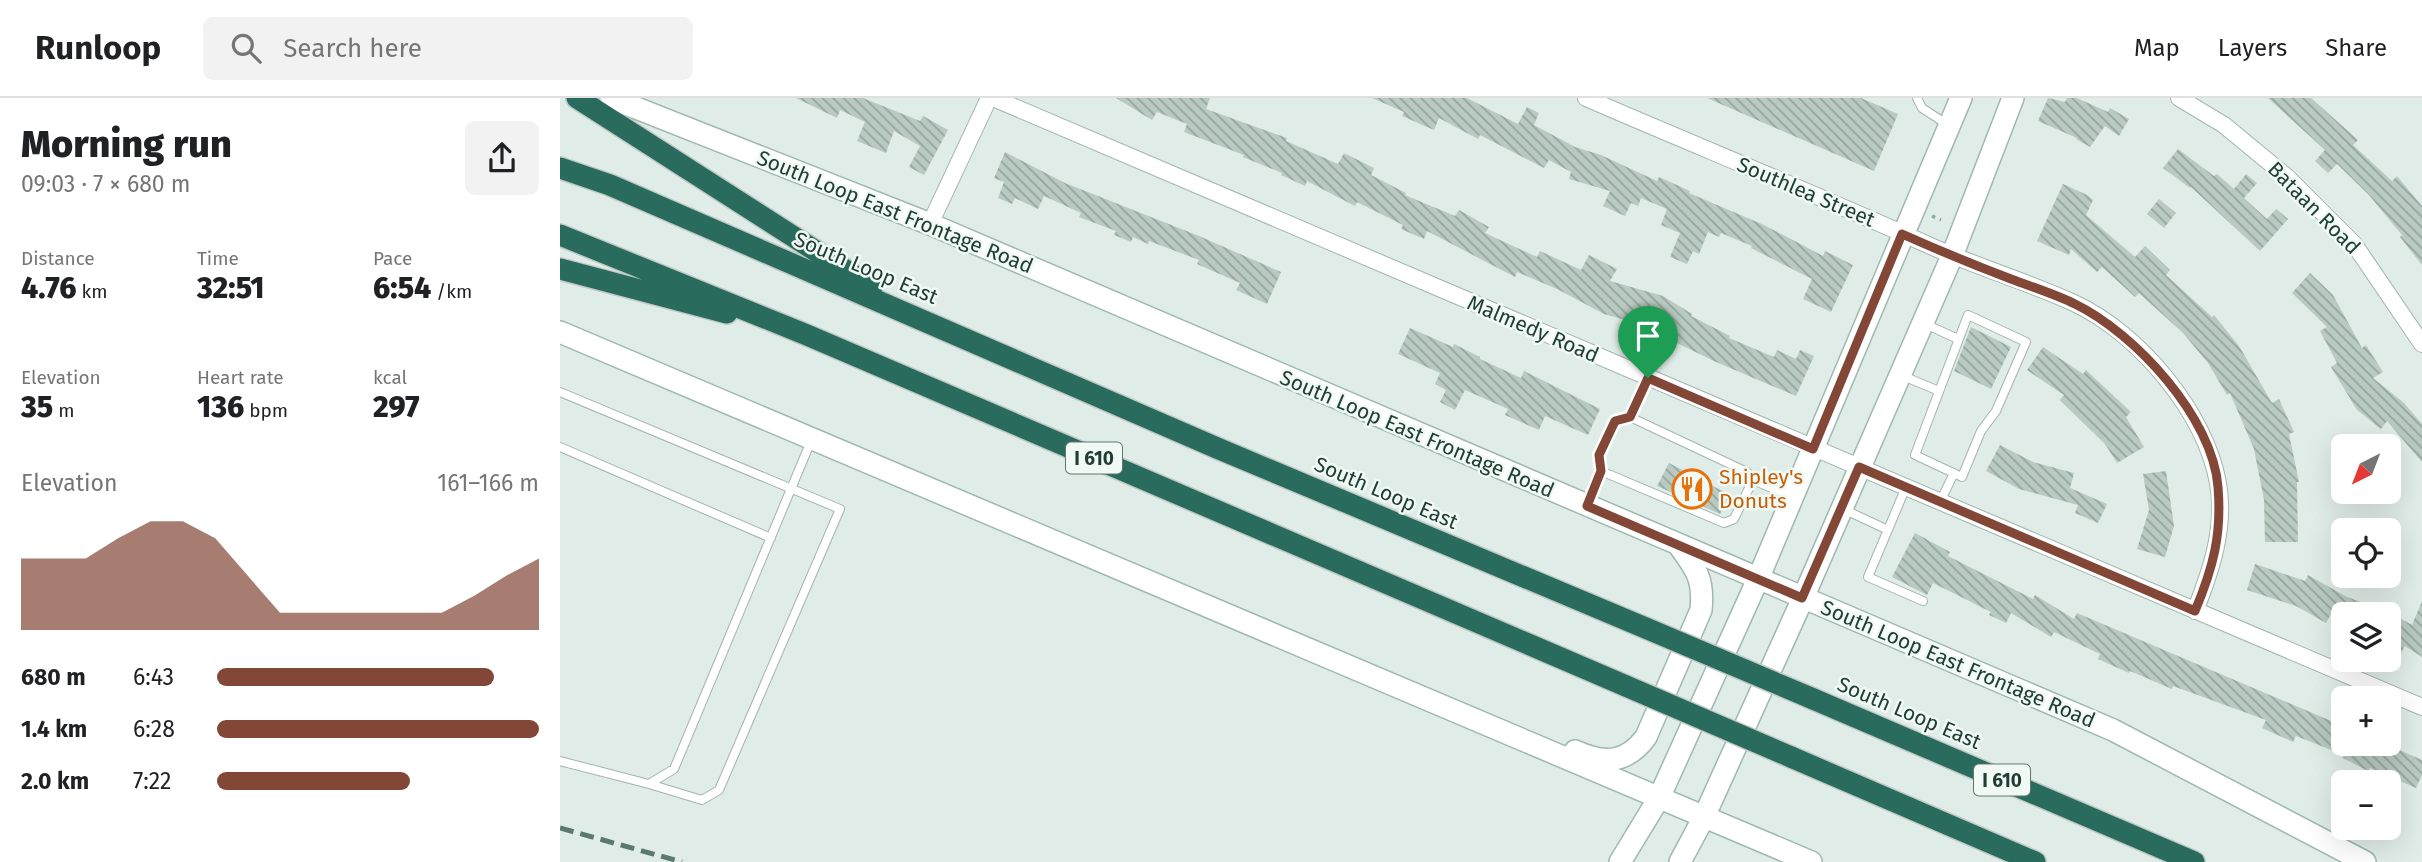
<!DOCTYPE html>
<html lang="en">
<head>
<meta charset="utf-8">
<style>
	body { margin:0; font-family:"Fira Sans",sans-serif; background:#f2f2f2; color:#202124; height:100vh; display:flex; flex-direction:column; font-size:26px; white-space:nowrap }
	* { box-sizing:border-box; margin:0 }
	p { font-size:23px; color:#757577 }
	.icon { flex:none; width:38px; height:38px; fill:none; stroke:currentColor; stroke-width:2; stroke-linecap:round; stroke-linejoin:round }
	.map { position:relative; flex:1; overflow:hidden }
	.drawer { display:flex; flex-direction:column; background:#fff; width:560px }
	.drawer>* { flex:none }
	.needle { width:46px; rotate:222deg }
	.buttons { position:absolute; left:1771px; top:336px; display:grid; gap:14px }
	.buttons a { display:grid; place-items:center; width:70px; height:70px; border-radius:10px; background:#fff; box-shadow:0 7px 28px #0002; font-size:35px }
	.pin { position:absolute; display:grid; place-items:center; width:60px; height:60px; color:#fff; margin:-72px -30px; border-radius:50% 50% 50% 0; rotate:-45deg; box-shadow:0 0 7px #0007 }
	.pin .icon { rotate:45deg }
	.round { display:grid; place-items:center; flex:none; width:74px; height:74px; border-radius:10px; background:#f2f2f2 }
	.head { display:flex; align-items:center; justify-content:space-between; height:119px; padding:0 21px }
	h1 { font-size:38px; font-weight:800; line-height:52px }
	.figures { display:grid; grid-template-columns:repeat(3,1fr); gap:10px; height:119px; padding:7px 21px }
	.figures div { display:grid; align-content:center }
	.figures b { font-size:30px; font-weight:800 }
	.figures small { font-size:19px; font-weight:400 }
	.figures p { font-size:19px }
	.chart { height:196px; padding:14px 21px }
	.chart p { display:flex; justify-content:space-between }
	.chart svg { width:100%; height:126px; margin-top:7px; fill:#834737; opacity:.7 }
	ul { padding:0 21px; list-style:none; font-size:23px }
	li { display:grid; grid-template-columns:112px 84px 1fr; align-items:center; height:52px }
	li i { height:18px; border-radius:9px; background:#834737 }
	header { display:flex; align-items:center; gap:42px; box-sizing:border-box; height:98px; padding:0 35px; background:#fff; border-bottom:2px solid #e0e0e0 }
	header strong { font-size:33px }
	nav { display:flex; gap:38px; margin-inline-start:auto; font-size:24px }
	.search { width:490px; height:63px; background:#f2f2f2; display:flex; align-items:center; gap:18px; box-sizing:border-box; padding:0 24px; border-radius:10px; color:#757577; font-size:26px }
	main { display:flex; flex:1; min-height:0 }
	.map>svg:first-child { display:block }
</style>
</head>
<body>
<header>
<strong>Runloop</strong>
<div class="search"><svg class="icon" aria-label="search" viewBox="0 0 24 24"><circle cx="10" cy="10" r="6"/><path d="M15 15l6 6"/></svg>Search here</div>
<nav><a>Map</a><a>Layers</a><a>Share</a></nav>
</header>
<main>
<section class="drawer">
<div class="head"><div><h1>Morning run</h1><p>09:03 · 7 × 680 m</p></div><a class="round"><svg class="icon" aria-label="share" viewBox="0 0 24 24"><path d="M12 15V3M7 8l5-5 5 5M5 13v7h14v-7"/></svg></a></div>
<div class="figures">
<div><p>Distance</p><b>4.76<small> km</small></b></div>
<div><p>Time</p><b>32:51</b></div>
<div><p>Pace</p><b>6:54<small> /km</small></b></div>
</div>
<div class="figures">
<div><p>Elevation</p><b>35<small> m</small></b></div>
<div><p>Heart rate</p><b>136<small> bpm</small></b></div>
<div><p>kcal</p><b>297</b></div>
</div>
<div class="chart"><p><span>Elevation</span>161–166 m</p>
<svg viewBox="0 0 160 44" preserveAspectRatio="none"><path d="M0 44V19L10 19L20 19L30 12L40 6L50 6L60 12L70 25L80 38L90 38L100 38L110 38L120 38L130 38L140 32L150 25L160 19V44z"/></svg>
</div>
<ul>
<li><b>680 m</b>6:43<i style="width:86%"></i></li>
<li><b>1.4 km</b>6:28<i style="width:100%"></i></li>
<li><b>2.0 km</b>7:22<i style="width:60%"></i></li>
</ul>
</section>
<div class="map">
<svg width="1862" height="764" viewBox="0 0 1862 764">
	<defs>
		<pattern id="building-back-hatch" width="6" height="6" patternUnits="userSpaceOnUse" patternTransform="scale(1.75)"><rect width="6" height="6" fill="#b8cac2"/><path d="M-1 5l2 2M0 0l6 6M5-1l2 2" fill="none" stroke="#95a59e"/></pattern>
	</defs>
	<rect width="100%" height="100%" fill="#e0ece7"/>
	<path fill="url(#building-back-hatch)" d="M 236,0 L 303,0 L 360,23 L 363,18 L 388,32 L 364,77 L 349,69 L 360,48 L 334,33 L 326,55 L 297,43 L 305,24 L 280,12 L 277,20 Z
		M 556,0 L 650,0 L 646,11 L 727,40 L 726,43 L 778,66 L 784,55 L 814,70 L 811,77 L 846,95 L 845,97 L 895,118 L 899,112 L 929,129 L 925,135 L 977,159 L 980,153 L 1021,172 L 1029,157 L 1057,171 L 1050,183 L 1103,198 L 1132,216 L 1131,218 L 1170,238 L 1169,240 L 1214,259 L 1217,252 L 1236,261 L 1240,252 L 1254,258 L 1236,298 L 1156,264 L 1115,244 L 1114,247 L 1076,225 L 1044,216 L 997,191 L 957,174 L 955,179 L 867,133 L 864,141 L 841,131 L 843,127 L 797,104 L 795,108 L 747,83 L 745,88 L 721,77 L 722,75 L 683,59 L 684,57 L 624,34 L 627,26 L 597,14 L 592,22 Z
		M 812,0 L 907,0 L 958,26 L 967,9 L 979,15 L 974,27 L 1015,49 L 1041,57 L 1097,83 L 1099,79 L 1130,93 L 1129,95 L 1204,127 L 1263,158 L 1265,153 L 1293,167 L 1271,214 L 1243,201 L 1252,181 L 1191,150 L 1192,148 L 1161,135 L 1159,139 L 1148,134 L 1139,156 L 1133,153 L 1127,166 L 1110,159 L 1120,135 L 1101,127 L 1107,111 L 1081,100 L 1078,108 L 1071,105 L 1065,118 L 1043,108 L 1050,93 L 1009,81 L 1011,74 L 989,62 L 984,70 L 920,37 L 918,41 L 879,20 L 874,32 L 842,18 L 844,14 Z
		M 1147,0 L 1301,0 L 1338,16 L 1314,73 Z
		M 1488,0 L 1505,4 L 1507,0 L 1517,0 L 1548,14 L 1550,10 L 1569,21 L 1559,38 L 1545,28 L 1530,49 L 1516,41 L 1517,40 L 1478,23 Z
		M 1708,0 L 1751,0 L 1798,42 L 1793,47 L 1832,83 L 1837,78 L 1862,108 L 1862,167 L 1840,139 L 1842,137 L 1809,97 L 1777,66 L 1768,75 L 1755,63 L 1765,52 Z
		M 1618,51 L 1654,78 L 1657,76 L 1674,91 L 1686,76 L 1697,85 L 1684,100 L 1707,121 L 1716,111 L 1728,121 L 1700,153 L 1631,89 L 1630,90 L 1603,70 Z
		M 445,54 L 505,85 L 639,138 L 721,174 L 707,206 L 676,192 L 680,185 L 637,166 L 639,162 L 589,143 L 588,146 L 573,139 L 571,144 L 554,137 L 556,133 L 519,119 L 521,115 L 484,98 L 478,111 L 455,100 L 452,106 L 438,100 L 444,84 L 434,80 Z
		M 1503,86 L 1527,97 L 1533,102 L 1526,117 L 1575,159 L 1585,148 L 1610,172 L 1606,177 L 1652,219 L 1654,217 L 1679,248 L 1712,305 L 1719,301 L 1734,334 L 1729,336 L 1739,384 L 1737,384 L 1738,444 L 1705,444 L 1704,402 L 1694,351 L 1670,295 L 1667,297 L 1648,265 L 1623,235 L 1579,195 L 1575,199 L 1542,169 L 1537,174 L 1511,151 L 1509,157 L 1477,143 Z
		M 1599,101 L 1616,115 L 1604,130 L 1587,116 Z
		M 1750,175 L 1773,197 L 1802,250 L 1806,247 L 1823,274 L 1813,280 L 1844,305 L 1862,326 L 1862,364 L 1827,323 L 1821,331 L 1797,312 L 1771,269 L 1777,265 L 1760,233 L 1767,229 L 1732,195 Z
		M 1411,229 L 1451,249 L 1431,291 L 1394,273 Z
		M 850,230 L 893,249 L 894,246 L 920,259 L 920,261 L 961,280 L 964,273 L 1040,311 L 1028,337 L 985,318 L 979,332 L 945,317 L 948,311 L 905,292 L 895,312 L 880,304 L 886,292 L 875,286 L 880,275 L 838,256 Z
		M 1483,249 L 1523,276 L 1526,272 L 1571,314 L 1566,319 L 1584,349 L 1557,365 L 1545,346 L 1500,302 L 1504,297 L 1467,272 Z
		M 1440,347 L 1473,364 L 1514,375 L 1510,390 L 1547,406 L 1538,425 L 1515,415 L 1518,407 L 1459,391 L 1426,373 Z
		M 1109,365 L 1170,397 L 1160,416 L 1097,388 Z
		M 1606,373 L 1614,428 L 1605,459 L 1577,451 L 1589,412 L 1583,376 Z
		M 1355,435 L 1390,454 L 1388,458 L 1473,501 L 1475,497 L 1514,521 L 1517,515 L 1783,628 L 1783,646 L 1826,646 L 1862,662 L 1862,677 L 1856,690 L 1810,670 L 1808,673 L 1783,660 L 1784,657 L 1736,638 L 1733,644 L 1702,630 L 1706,622 L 1613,588 L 1612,591 L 1570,573 L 1569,575 L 1538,561 L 1540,556 L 1494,534 L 1491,539 L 1451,515 L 1446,525 L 1429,517 L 1431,514 L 1373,485 L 1367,497 L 1332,479 Z
		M 1695,466 L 1745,483 L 1748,477 L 1787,499 L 1829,514 L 1852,527 L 1862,503 L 1862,559 L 1845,548 L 1841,555 L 1829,548 L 1829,515 L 1771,516 L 1766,525 L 1736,508 L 1687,492 Z"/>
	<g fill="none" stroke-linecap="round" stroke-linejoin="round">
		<g stroke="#a3b4ae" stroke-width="10">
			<path id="service" d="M 1357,0 L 1362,10 L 1388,27
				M 1408,217 L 1466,244 L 1436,313 L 1421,333 L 1402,379 L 1355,357 Z
				M 1363,225 L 1398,241
				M 1343,278 L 1379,293
				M 0,294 L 280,411 L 159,692 L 142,702 L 89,686
				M 1070,319 L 1187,374 L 1193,382
				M 0,349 L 211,440
				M 1041,373 L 1164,425 L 1174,421 L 1193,382 L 1230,398
				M 1346,389 L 1308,479 L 1363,503
				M 1380,404 L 1394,375
				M 1028,405 L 1041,373 L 1039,357 L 1055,323 L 1070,319 L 1088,280
				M 1283,411 L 1328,432
				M 0,663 L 89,686 L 114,671 L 251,343"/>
		</g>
		<g stroke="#a3b4ae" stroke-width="18">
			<path id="minor" d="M 433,0 L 1862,609
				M 1026,0 C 1139,49 1254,95 1366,146 C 1414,168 1466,183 1514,205 C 1579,235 1645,314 1658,385 C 1666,429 1651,473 1635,513
				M 1619,0 L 1664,27 L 1727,79 L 1794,146 L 1862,246
				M 370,126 L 429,0"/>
		</g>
		<g stroke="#9eb9af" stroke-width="24">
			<path id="secondary" d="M 51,0 L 370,126 L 1553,632 L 1805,764
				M 0,234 L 1251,764
				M 1015,653 C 1044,666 1066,666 1086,639 L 1141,512 C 1144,482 1137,472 1120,449
				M 1060,764 L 1099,700 L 1198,481 L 1401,0
				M 1120,764 L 1144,719 L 1243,500 L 1392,158 L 1453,0"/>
		</g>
		<g stroke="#c1c9c6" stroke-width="24">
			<path id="motorway" d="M 17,0 L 312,189
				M 0,70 L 50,87 L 657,350 L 1088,531
				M 0,137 L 247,237 L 1066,588
				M 0,171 L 167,215
				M 1251,600 L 1634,764
				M 1231,659 L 1475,764"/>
		</g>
		<path stroke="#7fb2a1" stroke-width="3.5" stroke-dasharray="3.5 5" stroke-linecap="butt" d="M 1372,118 L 1381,122"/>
		<use href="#service" stroke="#fff" stroke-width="8"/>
		<use href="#minor" stroke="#fff" stroke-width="16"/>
		<use href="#secondary" stroke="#fff" stroke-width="21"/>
		<use href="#motorway" stroke="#296c5d" stroke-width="21"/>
		<path stroke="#5a7a70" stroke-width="5" stroke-dasharray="14 7" stroke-linecap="butt" d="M 0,730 L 122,764"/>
		<g stroke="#c1c9c6" stroke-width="24" stroke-linecap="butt">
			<path id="motorway-bridge" d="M 1088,531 L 1251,600
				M 1066,588 L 1231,659"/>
		</g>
		<use href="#motorway-bridge" stroke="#296c5d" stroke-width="21"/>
	</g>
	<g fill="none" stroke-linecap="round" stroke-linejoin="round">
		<g stroke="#fff" stroke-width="14">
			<path id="route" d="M 1342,136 C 1378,152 1414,167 1451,181 C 1472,189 1495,196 1515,206 C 1575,235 1653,320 1658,389 C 1662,437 1653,470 1635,513 L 1299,369 L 1242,500 L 1027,408 L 1041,373 L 1039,357 L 1055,323 L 1070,319 L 1088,280 L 1253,351 Z"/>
		</g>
		<use href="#route" stroke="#834737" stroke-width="9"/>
	</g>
	<defs>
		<g id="restaurant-ring" transform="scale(2.0125)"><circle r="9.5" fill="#f1f9f5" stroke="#e8710a" stroke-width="1.5"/><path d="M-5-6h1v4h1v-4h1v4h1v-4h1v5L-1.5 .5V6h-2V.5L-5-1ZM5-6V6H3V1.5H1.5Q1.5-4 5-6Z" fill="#e8710a"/></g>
	</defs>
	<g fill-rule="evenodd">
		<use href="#restaurant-ring" x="1132" y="391"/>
	</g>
	<g text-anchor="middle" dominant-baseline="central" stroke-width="5" stroke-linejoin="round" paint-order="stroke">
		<g fill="#f1f9f5" stroke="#5f766f" stroke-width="2">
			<rect x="506" y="344.5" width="56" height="31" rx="5"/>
			<rect x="1414" y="666.5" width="56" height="31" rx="5"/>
		</g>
		<g font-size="19" font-weight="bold" fill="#203e35">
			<text x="534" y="360">I 610</text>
			<text x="1442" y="682">I 610</text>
		</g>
		<g font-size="21" fill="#203e35" stroke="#f1f9f5">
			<text transform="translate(1246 94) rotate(23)">Southlea Street</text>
			<text transform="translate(1754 110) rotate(45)">Bataan Road</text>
			<text transform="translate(335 114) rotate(22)">South Loop East Frontage Road</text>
			<text transform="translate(306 170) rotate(23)">South Loop East</text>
			<text transform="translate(973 231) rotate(23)">Malmedy Road</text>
			<text transform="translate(857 336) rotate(23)">South Loop East Frontage Road</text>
			<text transform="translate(826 395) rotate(23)">South Loop East</text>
			<text transform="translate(1398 566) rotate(23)">South Loop East Frontage Road</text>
			<text transform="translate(1349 615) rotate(23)">South Loop East</text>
		</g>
		<g font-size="21" fill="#c56008" stroke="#f1f9f5" text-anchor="start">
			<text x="1159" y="379">Shipley's<tspan x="1159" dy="24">Donuts</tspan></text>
		</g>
	</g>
</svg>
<div class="buttons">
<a><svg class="needle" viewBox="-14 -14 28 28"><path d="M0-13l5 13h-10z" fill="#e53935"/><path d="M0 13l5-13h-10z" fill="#757577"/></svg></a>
<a><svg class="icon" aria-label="locate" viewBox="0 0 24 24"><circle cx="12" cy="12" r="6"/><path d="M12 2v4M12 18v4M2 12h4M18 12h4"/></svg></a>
<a><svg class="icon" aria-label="layers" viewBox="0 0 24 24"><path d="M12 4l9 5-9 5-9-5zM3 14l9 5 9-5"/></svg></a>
<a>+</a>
<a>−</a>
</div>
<div class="pin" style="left:1088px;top:280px;background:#1e9e55"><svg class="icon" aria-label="arrive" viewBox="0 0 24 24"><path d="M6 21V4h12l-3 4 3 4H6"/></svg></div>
</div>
</main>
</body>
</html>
